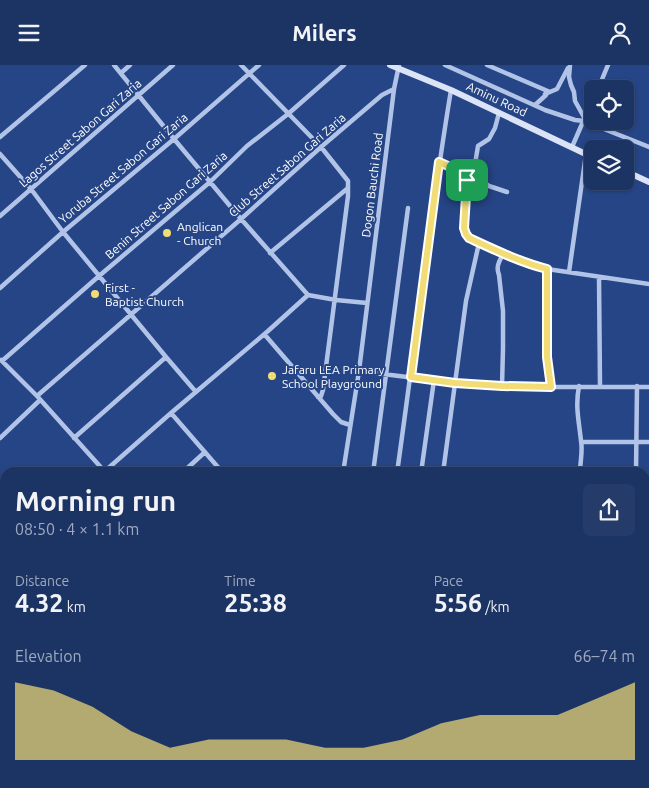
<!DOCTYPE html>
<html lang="en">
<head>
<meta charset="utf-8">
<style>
	body { margin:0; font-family:Ubuntu,sans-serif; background:#253c6a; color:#f1f3f6; height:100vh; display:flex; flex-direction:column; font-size:19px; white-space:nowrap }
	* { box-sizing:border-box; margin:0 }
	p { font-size:16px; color:#a0aabf }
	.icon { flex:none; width:28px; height:28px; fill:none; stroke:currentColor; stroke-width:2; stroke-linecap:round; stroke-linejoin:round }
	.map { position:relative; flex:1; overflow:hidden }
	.sheet { position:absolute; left:0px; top:402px; width:650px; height:321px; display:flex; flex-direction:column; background:#1c3464; border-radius:15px 15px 0 0; box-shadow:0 1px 4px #0004,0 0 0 1px #3a4f78 }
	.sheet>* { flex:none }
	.controls { position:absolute; left:584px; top:15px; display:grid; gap:10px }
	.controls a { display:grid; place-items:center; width:50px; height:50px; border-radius:8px; background:#1c3464; box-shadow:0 1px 4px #0004,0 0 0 1px #3a4f78; font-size:25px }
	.pin { position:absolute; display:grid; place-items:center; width:42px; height:42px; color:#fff; margin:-21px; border-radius:10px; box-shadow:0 2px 8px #0006 }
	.round { display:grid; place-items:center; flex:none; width:52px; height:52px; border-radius:8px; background:#253c6a }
	.overview { display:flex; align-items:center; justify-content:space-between; height:85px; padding:0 15px }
	h1 { font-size:28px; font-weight:600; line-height:38px }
	.stats { display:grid; grid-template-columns:repeat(3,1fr); gap:8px; height:85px; padding:5px 15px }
	.stats div { display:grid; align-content:center }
	.stats b { font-size:25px; font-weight:600 }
	.stats small { font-size:14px; font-weight:400 }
	.stats p { font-size:14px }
	.chart { height:140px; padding:10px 15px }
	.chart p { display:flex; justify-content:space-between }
	.chart svg { width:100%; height:90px; margin-top:5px; fill:#f2dc76; opacity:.7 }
	header { display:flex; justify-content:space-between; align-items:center; height:65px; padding:0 15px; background:#1c3464; font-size:22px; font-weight:600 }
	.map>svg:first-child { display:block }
</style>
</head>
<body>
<header><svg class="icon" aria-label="menu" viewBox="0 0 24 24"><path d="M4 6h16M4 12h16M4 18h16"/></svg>Milers<svg class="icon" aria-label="person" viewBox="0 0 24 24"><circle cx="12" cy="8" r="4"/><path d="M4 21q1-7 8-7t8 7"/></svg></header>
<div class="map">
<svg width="649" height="723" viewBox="0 0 649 723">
	<rect width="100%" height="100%" fill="#264586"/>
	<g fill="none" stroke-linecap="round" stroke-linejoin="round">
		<path stroke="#b1c4e8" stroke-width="4.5" d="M 114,0 L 174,74 L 241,154 L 308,230 L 336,235 L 367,238
			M 241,0 L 321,82 L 348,116 L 348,131 L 323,325 L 321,331 L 318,332
			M 445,0 L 545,45 L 575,55 L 584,56 L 649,82
			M 487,0 L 550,27
			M 570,0 L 569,12 L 571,20 L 574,27 L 575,36 L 585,54
			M 121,8 L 130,0
			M 598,24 L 608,0
			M 535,40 L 546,30 L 545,29 L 557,24 L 568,3
			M 0,72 L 85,0
			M 572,82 L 592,36
			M 0,89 L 31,124 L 63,167 L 166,292 L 196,327
			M 439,97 L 464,108 L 467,111 L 467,115 L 464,163 L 466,169 L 469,173 C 495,185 520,197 547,204 L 649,219
			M 472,108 L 489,121 L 507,127
			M 467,115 L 474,105 L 478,81 L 489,74 L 495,63 L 499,48
			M 0,151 L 173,0
			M 270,188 L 348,123
			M 547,204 L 547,292 L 551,322
			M 569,207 L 586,89
			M 599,212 L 600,321
			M 0,223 L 63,167 L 174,74 L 259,0
			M 265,270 L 333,349 L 341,357 L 350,360
			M 1,295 L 37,331 L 106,408
			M 2,296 L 99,211 L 210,117 L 247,81 L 288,49 L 344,0
			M 359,306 L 455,318 L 510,322 L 649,322
			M 502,321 L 503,284 L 503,246 L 499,210 C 496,203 499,195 504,189
			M 579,321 C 575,342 579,356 581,376 C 583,386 580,397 580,408
			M 37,331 L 241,154 L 321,82 L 382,30 L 394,24
			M 171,348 L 223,408
			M 0,373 L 40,335
			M 74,373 L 166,292
			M 582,377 L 649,377
			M 105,406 L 171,348 L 268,266 L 308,230
			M 182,408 L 205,387
			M 343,408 L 359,306 L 394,24 L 399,0
			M 373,408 L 408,143
			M 397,408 C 415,280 430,152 451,25
			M 421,408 L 434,315
			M 443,408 L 466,236 L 479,178
			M 636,408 L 637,321
			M 645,430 L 649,430
			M 645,480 L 649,480
			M 0,512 L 5,507
			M 645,535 L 649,535
			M 645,585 L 649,585
			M 0,633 L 5,638
			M 0,697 L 5,702
			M 0,712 L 5,706
			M 22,719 L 26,723
			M 74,719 L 77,723
			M 186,719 L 195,723
			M 340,719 L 341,723
			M 366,719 L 367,723
			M 434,719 L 435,723
			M 131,723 L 136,719
			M 211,723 L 216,719
			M 286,723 L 294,719
			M 301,723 L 302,719
			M 375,723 L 382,719"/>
		<path stroke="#dbe4f7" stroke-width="6" d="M 390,0 L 451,25 L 592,92
			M 625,106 L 649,117"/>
	</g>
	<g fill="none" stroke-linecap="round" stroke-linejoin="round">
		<g stroke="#fff" stroke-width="10">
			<path id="route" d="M 439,97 L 464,108 L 467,110 L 467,115 L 464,163 L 466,169 L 469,173 C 495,185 520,197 547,204 L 547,292 L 551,322 L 502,321 L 455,318 L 411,312 Z"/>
		</g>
		<use href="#route" stroke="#f2dc76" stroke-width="6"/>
	</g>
	<g fill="#f2dc76" stroke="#264586" stroke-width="2">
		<circle cx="167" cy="168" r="5"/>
		<circle cx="95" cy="229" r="5"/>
		<circle cx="272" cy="311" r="5"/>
	</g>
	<g text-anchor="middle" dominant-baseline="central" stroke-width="4" stroke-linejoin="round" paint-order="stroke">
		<g font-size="12" fill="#fff" stroke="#264586">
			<text transform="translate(497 34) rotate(25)">Aminu Road</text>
			<text transform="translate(80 68) rotate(-41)">Lagos Street Sabon Gari Zaria</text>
			<text transform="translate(287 100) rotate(-41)">Club Street Sabon Gari Zaria</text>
			<text transform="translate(123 103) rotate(-40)">Yoruba Street Sabon Gari Zaria</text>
			<text transform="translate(372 120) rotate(-83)">Dogon Bauchi Road</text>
			<text transform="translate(166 140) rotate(-41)">Benin Street Sabon Gari Zaria</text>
		</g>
		<g font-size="12" fill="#fff" stroke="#264586" text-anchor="start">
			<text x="177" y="161">Anglican<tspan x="177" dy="14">- Church</tspan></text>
			<text x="105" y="222">First -<tspan x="105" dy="14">Baptist Church</tspan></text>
			<text x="282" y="304">Jafaru LEA Primary<tspan x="282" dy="14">School Playground</tspan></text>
		</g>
	</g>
</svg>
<div class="controls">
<a><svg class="icon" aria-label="locate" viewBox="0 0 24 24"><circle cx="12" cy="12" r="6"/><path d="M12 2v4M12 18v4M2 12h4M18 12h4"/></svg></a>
<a><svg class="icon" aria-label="layers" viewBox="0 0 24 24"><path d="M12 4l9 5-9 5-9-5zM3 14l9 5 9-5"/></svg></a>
</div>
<div class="pin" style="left:467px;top:115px;background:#1e9e55"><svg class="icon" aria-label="arrive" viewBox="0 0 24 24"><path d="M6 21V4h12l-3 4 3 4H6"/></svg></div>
<section class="sheet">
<div class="overview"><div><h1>Morning run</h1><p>08:50 · 4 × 1.1 km</p></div><a class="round"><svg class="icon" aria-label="share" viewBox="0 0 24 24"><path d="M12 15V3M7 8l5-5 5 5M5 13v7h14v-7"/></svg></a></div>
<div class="stats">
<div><p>Distance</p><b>4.32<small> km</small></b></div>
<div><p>Time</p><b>25:38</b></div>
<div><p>Pace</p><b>5:56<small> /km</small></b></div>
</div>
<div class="chart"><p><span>Elevation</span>66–74 m</p>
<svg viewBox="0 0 160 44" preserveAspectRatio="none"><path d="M0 44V6L10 10L20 18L30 30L40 38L50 34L60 34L70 34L80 38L90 38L100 34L110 26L120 22L130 22L140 22L150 14L160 6V44z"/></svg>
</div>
</section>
</div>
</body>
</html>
